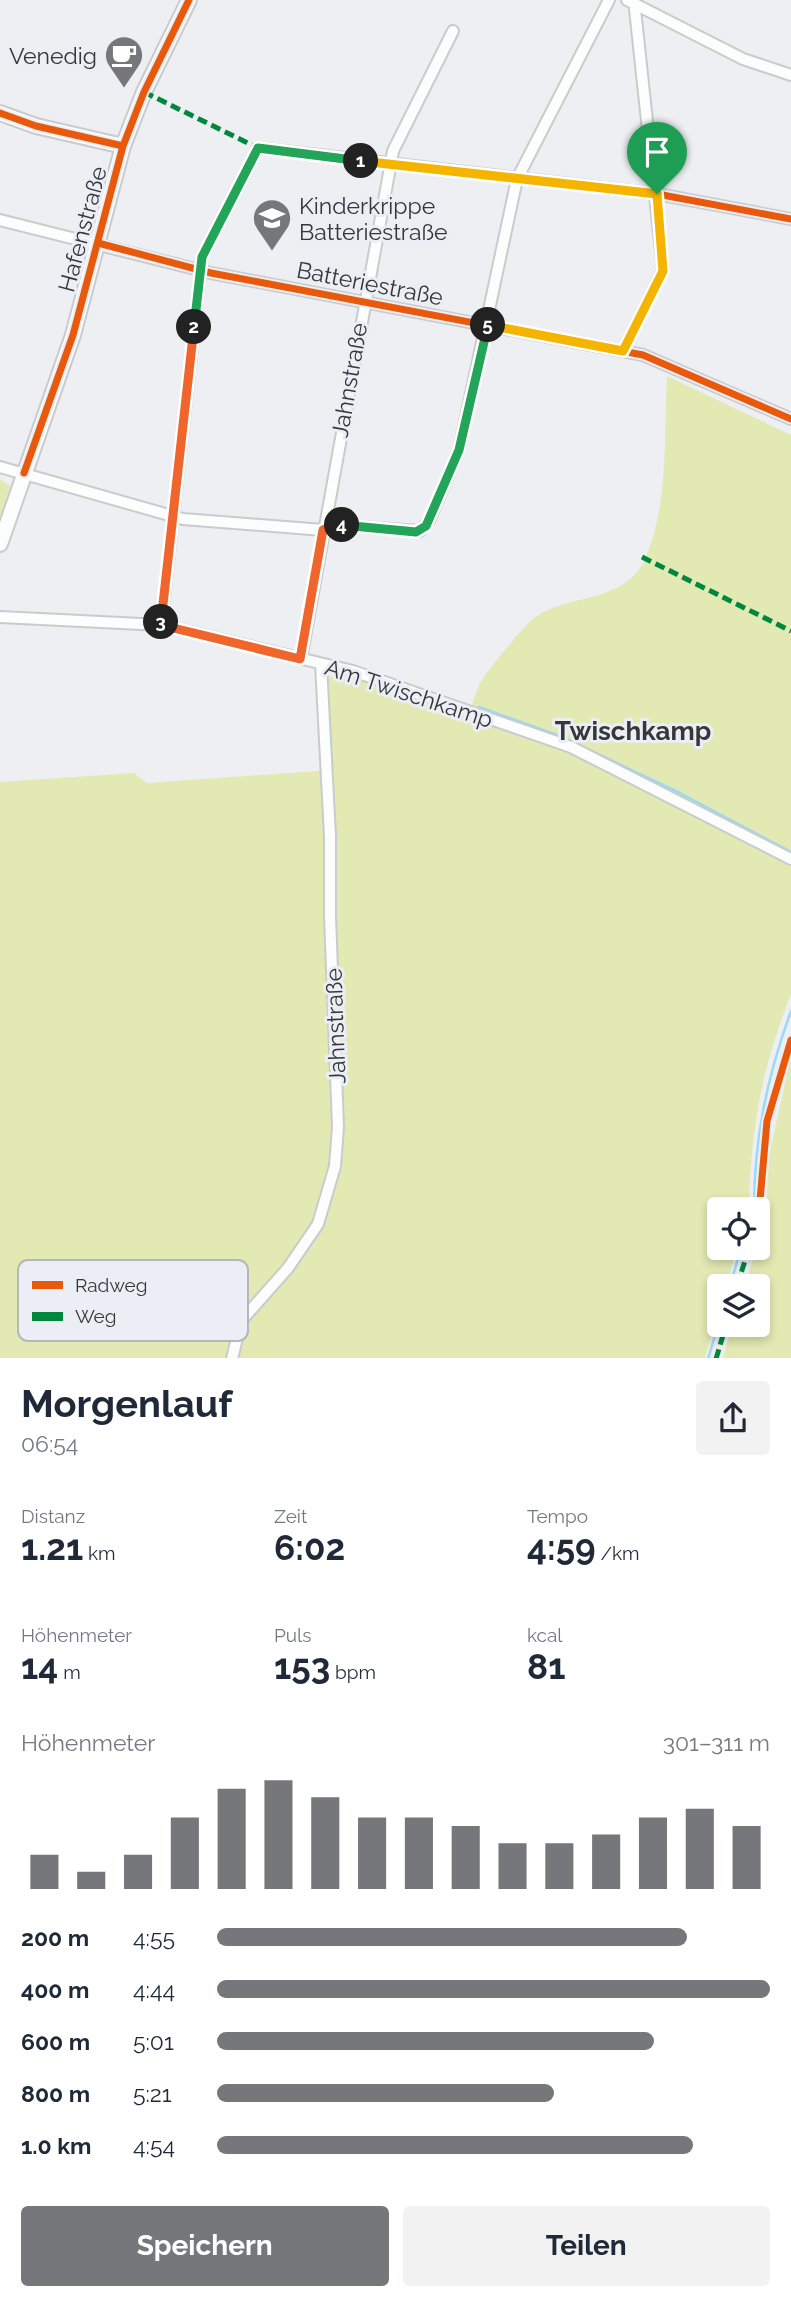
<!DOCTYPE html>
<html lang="de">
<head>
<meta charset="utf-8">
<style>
	body { margin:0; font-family:Raleway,sans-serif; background:#f2f2f3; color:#1f2937; height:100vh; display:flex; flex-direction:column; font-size:26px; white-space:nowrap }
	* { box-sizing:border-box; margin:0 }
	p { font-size:23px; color:#747a83 }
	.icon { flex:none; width:38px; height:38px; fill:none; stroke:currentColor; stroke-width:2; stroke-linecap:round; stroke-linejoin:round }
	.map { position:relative; height:1358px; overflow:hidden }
	.sheet { display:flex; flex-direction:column; background:#fff; flex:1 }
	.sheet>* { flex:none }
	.controls { position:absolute; left:707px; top:1197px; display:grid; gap:14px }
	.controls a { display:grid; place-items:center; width:63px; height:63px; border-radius:7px; background:#fff; box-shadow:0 4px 10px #0003; font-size:35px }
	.pin { position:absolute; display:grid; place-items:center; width:60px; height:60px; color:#fff; margin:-72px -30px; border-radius:50% 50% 50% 0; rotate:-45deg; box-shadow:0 0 7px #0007 }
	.pin .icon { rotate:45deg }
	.km { position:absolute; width:35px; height:35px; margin:-18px; border-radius:50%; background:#222; color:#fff; font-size:19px; line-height:35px; text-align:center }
	.round { display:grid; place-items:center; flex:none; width:74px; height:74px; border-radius:7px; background:#f2f2f3 }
	.summary { display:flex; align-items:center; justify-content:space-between; height:119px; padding:0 21px }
	h1 { font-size:38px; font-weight:700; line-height:52px }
	.metrics { display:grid; grid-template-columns:repeat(3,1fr); gap:10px; height:119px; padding:7px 21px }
	.metrics div { display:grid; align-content:center }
	.metrics b { font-size:35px; font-weight:700 }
	.metrics small { font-size:19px; font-weight:400 }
	.metrics p { font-size:19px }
	.chart { height:196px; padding:14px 21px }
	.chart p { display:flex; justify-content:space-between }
	.chart svg { width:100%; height:126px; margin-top:7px; stroke:#75777a; stroke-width:6 }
	.action { display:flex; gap:14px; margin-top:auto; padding:14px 21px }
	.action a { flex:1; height:80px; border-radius:7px; background:#75777a; color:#fff; font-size:28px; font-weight:700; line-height:80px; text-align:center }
	.action a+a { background:#f2f2f3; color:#1f2937 }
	ul { padding:0 21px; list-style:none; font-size:23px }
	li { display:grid; grid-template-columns:112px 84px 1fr; align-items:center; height:52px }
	li i { height:18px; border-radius:9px; background:#75777a }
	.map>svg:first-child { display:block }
</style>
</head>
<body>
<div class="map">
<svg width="791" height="1359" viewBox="0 0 791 1359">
	<rect width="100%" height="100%" fill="#edeff2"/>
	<path fill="#e3e9b3" d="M 667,376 L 791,435 L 791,994 C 761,1071 751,1127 749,1209 L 719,1209 L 719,1248 L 737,1248 L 726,1286 L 719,1286 L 719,1310 L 705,1358 L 0,1359 L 0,782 L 134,773 L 147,783 L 332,770 L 327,676 L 354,678 L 468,715 C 472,706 475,694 479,685 C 487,671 521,629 533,619 C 566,593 622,605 644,561 C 669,509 664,433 667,376 Z
		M 0,479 L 10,486 L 0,521 Z
		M 791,1056 L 791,1358 L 723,1358 L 732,1325 L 758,1325 L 758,1286 L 744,1286 L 765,1226 L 769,1156 Z"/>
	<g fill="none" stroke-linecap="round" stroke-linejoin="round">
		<path stroke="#9bd9f7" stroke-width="2.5" d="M 479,707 L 560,736 L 680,793 L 791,852
			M 754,1209 C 754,1139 767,1077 791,1011
			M 730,1286 L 741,1248
			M 708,1359 L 719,1321"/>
		<g stroke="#c9cbcd" stroke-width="14">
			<path id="minor" d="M 627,0 L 743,59 L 791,75
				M 0,220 L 211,273 L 643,355 L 791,419
				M 623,351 L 663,270 L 634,0
				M 0,467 L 183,519 L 323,530 L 335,525 L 420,531 L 429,521 L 459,450 L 517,179 L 609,0
				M 0,617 L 161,625 L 353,671 L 571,747 L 791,859
				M 161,625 L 202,257 L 258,148 L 657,194 L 791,219
				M 301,659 L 393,151 L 453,31
				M 232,1359 L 241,1321 L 288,1268 L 318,1224 L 335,1166 L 338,1127 L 330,917 L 330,836 L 321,664"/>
		</g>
		<g stroke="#c9cbcd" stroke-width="18">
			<path id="tertiary" d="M 0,113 L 36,126 L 123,146
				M 0,544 L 73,335 L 123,146 L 144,92 L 189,0"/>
		</g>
		<use href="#minor" stroke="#fcfdfd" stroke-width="10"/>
		<use href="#tertiary" stroke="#fcfdfd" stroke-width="14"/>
		<path stroke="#00873e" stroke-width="5" stroke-dasharray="10 5" stroke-linecap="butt" d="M 144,92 L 258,148
			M 642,557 L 791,631
			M 737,1286 L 748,1251
			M 716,1359 L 726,1325"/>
		<g stroke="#ebeef4" stroke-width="11">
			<path id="cycleway" d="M 0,113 L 36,126 L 123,146
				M 98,243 L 211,273 L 643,355 L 791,419
				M 24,473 L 73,335 L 123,146 L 144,92 L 189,0
				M 161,625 L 202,257 L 258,148 L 657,194 L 791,219
				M 758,1223 L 767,1121 L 791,1040"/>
		</g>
		<use href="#cycleway" stroke="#e8590c" stroke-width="7"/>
	</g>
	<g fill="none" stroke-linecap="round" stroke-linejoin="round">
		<g stroke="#fff" stroke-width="14">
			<path id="split-1" d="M 361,161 L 657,194"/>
		</g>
		<g stroke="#fff" stroke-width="14">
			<path id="split-2" d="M 194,327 L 202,257 L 258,148 L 361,161"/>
		</g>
		<g stroke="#fff" stroke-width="14">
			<path id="split-3" d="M 161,622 L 194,327"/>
		</g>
		<g stroke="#fff" stroke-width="14">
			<path id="split-4" d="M 161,622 L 161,625 L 300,659 L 323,530 L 335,525 L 342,525"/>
		</g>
		<g stroke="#fff" stroke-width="14">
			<path id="split-5" d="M 342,525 L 416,532 L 426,526 L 459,450 L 488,325"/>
		</g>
		<g stroke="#fff" stroke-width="14">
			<path id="split-6" d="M 488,325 L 623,351 L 663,271 L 657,194"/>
		</g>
		<use href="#split-1" stroke="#f5b400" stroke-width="9"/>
		<use href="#split-2" stroke="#22a559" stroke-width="9"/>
		<use href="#split-3" stroke="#f0652b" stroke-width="9"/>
		<use href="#split-4" stroke="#f0652b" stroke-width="9"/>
		<use href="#split-5" stroke="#22a559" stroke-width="9"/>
		<use href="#split-6" stroke="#f5b400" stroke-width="9"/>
	</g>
	<defs>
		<g id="cafe-pin" transform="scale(2.0125)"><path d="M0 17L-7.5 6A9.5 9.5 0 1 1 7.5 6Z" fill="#75777a" stroke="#ebeef4"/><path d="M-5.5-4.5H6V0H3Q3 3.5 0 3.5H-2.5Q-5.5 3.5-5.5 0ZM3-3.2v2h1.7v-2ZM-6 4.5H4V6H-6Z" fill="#fff"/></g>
		<g id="school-pin" transform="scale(2.0125)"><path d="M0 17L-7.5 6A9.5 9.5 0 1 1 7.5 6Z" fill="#75777a" stroke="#ebeef4"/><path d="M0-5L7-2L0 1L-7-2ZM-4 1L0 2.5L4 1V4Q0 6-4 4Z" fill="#fff"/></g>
	</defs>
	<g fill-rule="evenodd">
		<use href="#cafe-pin" x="124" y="55"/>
		<use href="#school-pin" x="272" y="218"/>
	</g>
	<g text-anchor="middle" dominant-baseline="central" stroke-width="6" stroke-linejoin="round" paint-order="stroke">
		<g font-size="23" fill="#353739" stroke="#ebeef4" text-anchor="end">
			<text x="97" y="55">Venedig</text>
			<text x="299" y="205" text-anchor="start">Kinderkrippe<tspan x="299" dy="26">Batteriestraße</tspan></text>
		</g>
		<g font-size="23" fill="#353739" stroke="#ebeef4">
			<text transform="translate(82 229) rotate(-75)">Hafenstraße</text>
			<text transform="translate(370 283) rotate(11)">Batteriestraße</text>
			<text transform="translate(349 380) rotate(-80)">Jahnstraße</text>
			<text transform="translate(409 693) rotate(18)">Am Twischkamp</text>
			<text transform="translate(335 1026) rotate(-92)">Jahnstraße</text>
		</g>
		<g font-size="26" font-weight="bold" fill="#353739" stroke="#ebeef4">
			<text x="633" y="731">Twischkamp</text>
		</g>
	</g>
	<rect x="18" y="1260" width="230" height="81" rx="10" fill="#ebeef4" stroke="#b4b7bc" stroke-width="2"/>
	<rect x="32" y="1281" width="31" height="8" fill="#e8590c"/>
	<rect x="32" y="1312" width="31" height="9" fill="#00873e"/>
	<g font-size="19" fill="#353739">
		<text x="75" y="1292">Radweg</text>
		<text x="75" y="1323">Weg</text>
	</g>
</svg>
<div class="controls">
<a><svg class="icon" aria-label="locate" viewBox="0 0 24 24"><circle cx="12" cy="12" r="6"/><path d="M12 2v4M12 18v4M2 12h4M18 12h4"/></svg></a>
<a><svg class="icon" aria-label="layers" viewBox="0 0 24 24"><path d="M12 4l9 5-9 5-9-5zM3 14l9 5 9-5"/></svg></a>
</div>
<div class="pin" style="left:657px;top:194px;background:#1e9e55"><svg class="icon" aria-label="arrive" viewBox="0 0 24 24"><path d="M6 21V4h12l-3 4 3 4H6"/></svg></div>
<b class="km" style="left:361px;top:161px">1</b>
<b class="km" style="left:194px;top:327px">2</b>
<b class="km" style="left:161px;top:622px">3</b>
<b class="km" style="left:342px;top:525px">4</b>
<b class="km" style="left:488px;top:325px">5</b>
</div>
<section class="sheet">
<div class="summary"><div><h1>Morgenlauf</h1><p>06:54</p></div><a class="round"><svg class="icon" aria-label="share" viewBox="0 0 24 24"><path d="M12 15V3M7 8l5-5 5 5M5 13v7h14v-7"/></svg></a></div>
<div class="metrics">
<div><p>Distanz</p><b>1.21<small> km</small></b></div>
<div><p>Zeit</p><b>6:02</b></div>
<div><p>Tempo</p><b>4:59<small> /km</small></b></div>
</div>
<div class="metrics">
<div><p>Höhenmeter</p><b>14<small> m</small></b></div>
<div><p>Puls</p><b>153<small> bpm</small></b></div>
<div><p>kcal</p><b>81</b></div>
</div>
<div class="chart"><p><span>Höhenmeter</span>301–311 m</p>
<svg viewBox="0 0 160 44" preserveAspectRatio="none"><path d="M5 44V32M15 44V38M25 44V32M35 44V19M45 44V9M55 44V6M65 44V12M75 44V19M85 44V19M95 44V22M105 44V28M115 44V28M125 44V25M135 44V19M145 44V16M155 44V22"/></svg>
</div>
<ul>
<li><b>200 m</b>4:55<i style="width:85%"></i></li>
<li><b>400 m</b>4:44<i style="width:100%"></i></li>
<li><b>600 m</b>5:01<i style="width:79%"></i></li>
<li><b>800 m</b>5:21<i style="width:61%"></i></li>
<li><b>1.0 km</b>4:54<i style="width:86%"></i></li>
</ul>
<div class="action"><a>Speichern</a><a>Teilen</a></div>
</section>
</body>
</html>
